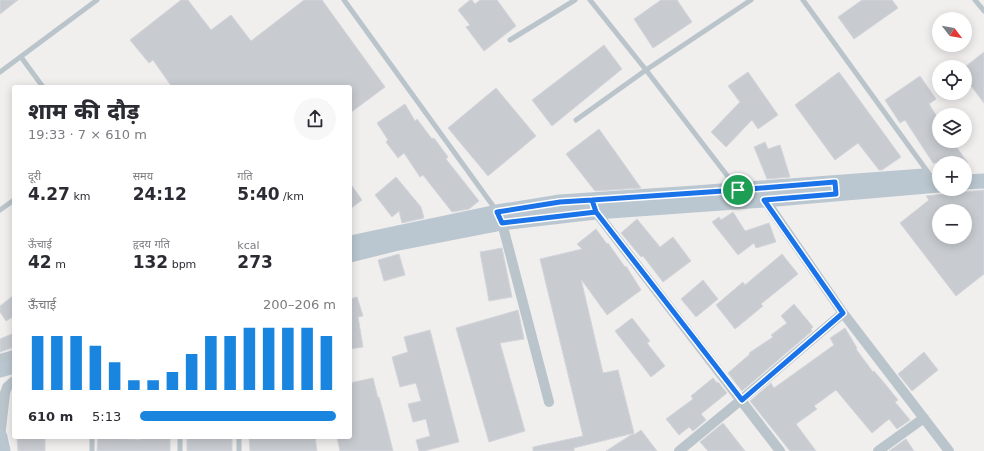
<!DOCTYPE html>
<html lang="hi">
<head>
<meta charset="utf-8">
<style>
	body { margin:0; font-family:"DejaVu Sans","Noto Sans Devanagari",sans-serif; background:#f7f7f7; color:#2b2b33; height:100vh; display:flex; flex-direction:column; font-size:15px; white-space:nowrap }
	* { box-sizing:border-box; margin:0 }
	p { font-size:13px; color:#7c7c81 }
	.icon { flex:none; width:22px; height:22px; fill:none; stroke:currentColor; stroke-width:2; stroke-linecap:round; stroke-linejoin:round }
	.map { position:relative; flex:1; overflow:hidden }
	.panel { position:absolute; left:12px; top:85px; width:340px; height:354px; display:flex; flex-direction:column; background:#fff; border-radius:4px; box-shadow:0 2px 10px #0003 }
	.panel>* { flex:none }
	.needle { width:26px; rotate:121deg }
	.tools { position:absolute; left:932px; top:12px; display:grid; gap:8px }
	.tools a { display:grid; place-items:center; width:40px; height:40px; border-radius:50%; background:#fff; box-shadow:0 2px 10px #0003; font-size:20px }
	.pin { position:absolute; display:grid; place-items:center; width:34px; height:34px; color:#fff; margin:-17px; border:2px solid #fff; border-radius:50%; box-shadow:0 1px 4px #0007 }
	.round { display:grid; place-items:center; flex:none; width:42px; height:42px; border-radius:21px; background:#f7f7f7 }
	.headline { display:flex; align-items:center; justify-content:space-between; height:68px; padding:0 16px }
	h1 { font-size:22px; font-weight:800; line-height:30px }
	.stats { display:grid; grid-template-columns:repeat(3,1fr); gap:6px; height:68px; padding:4px 16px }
	.stats div { display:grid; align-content:center }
	.stats b { font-size:17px; font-weight:800 }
	.stats small { font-size:11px; font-weight:400 }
	.stats p { font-size:11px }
	.chart { height:112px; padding:8px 16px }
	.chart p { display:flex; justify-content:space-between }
	.chart svg { width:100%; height:72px; margin-top:4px; stroke:#1985df; stroke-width:6 }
	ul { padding:0 16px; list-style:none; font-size:13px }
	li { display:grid; grid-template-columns:64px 48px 1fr; align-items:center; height:30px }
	li i { height:10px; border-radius:5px; background:#1985df }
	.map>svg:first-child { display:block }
</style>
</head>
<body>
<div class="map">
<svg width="984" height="451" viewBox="0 0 984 451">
	<rect width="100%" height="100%" fill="#f1eeee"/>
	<path fill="#c8ccd1" stroke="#d2d5da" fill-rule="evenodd" d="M 0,0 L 18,0 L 0,14 Z
		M 181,0 L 188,0 L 211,30 L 231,15 L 251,41 L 304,0 L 322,0 L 385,87 L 350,113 L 350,87 L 172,87 L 153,60 L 149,63 L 130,40 Z
		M 470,0 L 472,0 L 475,4 L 480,0 L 497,0 L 516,26 L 484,51 L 466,27 L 470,25 L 458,10 Z
		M 661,0 L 677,0 L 692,22 L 653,48 L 634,19 Z
		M 862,0 L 892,0 L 898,8 L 854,39 L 838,17 Z
		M 604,45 L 622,69 L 552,126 L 532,100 Z
		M 984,52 L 984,103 L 965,78 L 965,67 Z
		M 748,72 L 778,115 L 758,129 L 752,120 L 726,147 L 711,132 L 740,102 L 728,86 Z
		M 839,72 L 901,157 L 882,170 L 879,170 L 858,143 L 835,160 L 795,105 Z
		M 920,76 L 936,99 L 929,104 L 939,120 L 939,141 L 952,141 L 968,163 L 933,163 L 905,120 L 900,123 L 885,100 Z
		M 496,88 L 536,136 L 488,176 L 448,128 Z
		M 405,104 L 415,121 L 417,119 L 432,139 L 434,138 L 448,157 L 446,159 L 479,201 L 469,209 L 452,212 L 423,175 L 420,177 L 404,153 L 398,158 L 386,142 L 388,140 L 377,123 Z
		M 599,129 L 641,188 L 595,191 L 566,154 Z
		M 765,142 L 768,149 L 780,145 L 790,177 L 767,179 L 754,147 Z
		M 396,177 L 421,207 L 424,218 L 402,223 L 399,211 L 392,217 L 375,195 Z
		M 350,183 L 362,200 L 350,209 Z
		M 984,190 L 984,274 L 956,296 L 900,223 L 929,200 L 926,196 ZM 939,211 L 965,211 L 965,237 L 939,237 Z
		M 733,212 L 745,231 L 769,223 L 776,242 L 756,248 L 754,243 L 738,255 L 712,222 L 719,217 L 721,220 Z
		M 637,219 L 660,247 L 673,237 L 691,261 L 663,282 L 643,256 L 641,257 L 621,233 Z
		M 596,229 L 607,244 L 608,243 L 625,267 L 626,266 L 641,290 L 607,315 L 581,279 L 603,373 L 618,370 L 634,433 L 574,448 L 574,451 L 533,451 L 533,447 L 583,436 L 540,259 L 582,249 L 577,244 Z
		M 502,248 L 512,297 L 489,301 L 480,252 Z
		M 399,254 L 405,275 L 384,281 L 378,260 Z
		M 782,254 L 798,274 L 761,304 L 763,306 L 735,329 L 716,305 L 743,282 L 745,285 Z
		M 703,280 L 718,299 L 696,317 L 681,299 Z
		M 14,295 L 14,316 L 6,321 L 0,312 L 0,306 Z
		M 357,297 L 363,316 L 358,317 L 363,347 L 350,349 L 350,299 Z
		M 794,304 L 813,327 L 811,329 L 812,331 L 742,391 L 728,373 L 750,354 L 749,353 L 773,337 L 771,335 L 787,323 L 781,316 Z
		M 518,310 L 524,339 L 500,343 L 525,431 L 489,442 L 456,328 Z
		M 632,318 L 650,341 L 647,343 L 665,366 L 651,377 L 615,331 Z
		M 845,328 L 857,348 L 856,349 L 873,372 L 874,371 L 886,385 L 898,400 L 895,402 L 910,420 L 897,429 L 889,419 L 872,433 L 836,390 L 814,406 L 817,409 L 796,424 L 816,451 L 790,451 L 750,401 L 771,383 L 774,388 L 834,345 L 830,338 Z
		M 430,330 L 459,442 L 424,451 L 419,451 L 416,440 L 430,436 L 426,419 L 413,422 L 408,404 L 421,401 L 416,383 L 400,387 L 392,357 L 408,352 L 404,337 Z
		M 14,333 L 14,347 L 0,352 L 0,339 Z
		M 924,352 L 938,370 L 912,391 L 898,374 Z
		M 373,378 L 378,398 L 379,397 L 384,415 L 393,451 L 340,451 L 337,437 L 350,437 L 350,383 Z
		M 713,378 L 717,383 L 718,382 L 727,393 L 701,414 L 706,420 L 693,431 L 689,427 L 679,435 L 666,419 L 693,399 L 691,396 Z
		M 723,423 L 745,451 L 708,451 L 700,442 Z
		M 641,430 L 657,451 L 606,451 L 634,433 L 634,435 Z
		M 17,437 L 45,437 L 45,451 L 18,451 Z
		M 98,437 L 140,440 L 140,437 L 170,437 L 170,451 L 97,451 Z
		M 187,437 L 232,437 L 232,451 L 187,451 Z
		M 249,437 L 315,437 L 317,451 L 250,451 Z
		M 906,439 L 914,451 L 889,451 Z"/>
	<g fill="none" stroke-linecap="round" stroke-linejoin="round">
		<path stroke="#b9c4cb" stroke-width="5" d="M 344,0 L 496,210
			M 590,0 L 646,70 L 736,187
			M 803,0 L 935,182
			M 975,0 L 984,11
			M 510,40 L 575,0
			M 21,57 L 43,87
			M 0,72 L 97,0
			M 576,120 L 646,70 L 751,0
			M 0,210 L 14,200
			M 92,437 L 92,451
			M 180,437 L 180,451
			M 239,451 L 239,437"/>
		<path stroke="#b9c4cb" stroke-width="10" d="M 764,196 L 765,200 L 843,313 L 949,451
			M 594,208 L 596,212 L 780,451
			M 502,223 L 549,402
			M 0,359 L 14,355
			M 0,438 L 5,393 L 7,387 L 14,381
			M 679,451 L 741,400 L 843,313
			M 878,451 L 924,418"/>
		<path stroke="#bac7d0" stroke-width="15" d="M 965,182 L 984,181
			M 350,243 L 497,212 L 560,202 L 695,193 L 924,176
			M 350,255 L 394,244 L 502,223 L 596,212 L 765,200 L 939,185
			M 0,370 L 14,366
			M 0,437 L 3,451"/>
	</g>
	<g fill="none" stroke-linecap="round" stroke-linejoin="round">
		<g stroke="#fff" stroke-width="8">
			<path id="route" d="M 738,190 L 592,200 L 596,212 L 502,223 L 497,212 L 560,202 L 592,200 L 596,212 L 742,400 L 843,313 L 764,200 L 836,194 L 835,182 L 738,190"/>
		</g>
		<use href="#route" stroke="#1a73e8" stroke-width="5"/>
	</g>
</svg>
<div class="tools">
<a><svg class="needle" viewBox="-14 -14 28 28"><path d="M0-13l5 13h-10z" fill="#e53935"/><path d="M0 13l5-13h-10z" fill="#7c7c81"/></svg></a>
<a><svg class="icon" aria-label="locate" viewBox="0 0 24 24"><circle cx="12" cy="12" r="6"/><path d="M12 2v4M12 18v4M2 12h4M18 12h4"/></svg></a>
<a><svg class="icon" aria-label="layers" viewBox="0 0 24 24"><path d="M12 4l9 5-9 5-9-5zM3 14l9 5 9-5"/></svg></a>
<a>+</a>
<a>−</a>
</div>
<div class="pin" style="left:738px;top:190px;background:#1e9e55"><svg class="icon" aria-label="arrive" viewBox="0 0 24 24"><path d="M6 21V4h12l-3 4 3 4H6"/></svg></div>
<section class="panel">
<div class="headline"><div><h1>शाम की दौड़</h1><p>19:33 · 7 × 610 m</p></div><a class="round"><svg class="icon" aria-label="share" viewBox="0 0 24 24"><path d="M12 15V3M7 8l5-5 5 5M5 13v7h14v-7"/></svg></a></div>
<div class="stats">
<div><p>दूरी</p><b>4.27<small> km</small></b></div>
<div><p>समय</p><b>24:12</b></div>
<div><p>गति</p><b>5:40<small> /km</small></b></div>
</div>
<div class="stats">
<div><p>ऊँचाई</p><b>42<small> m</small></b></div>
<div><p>हृदय गति</p><b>132<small> bpm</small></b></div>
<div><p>kcal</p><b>273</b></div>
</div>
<div class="chart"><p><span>ऊँचाई</span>200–206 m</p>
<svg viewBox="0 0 160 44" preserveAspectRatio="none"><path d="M5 44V11M15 44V11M25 44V11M35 44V17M45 44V27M55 44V38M65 44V38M75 44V33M85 44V22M95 44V11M105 44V11M115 44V6M125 44V6M135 44V6M145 44V6M155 44V11"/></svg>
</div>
<ul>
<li><b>610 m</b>5:13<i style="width:100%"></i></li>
</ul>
</section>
</div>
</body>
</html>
